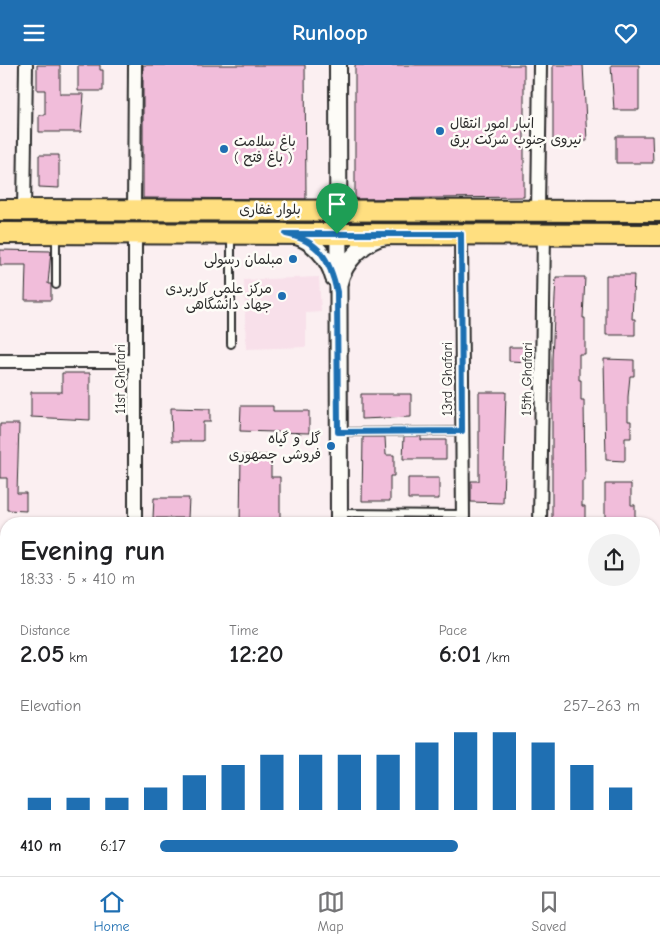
<!DOCTYPE html>
<html lang="en">
<head>
<meta charset="utf-8">
<style>
	body { margin:0; font-family:"Comic Neue","Playpen Sans Arabic",sans-serif; background:#f2f2f2; color:#202124; height:100vh; display:flex; flex-direction:column; font-size:19px; white-space:nowrap }
	* { box-sizing:border-box; margin:0 }
	p { font-size:16px; color:#757577 }
	.icon { flex:none; width:28px; height:28px; fill:none; stroke:currentColor; stroke-width:2; stroke-linecap:round; stroke-linejoin:round }
	.map { position:relative; flex:1; overflow:hidden }
	.details { position:absolute; left:0px; top:452px; width:660px; height:359px; display:flex; flex-direction:column; background:#fff; border-radius:20px 20px 0 0; box-shadow:0 1px 4px #0004 }
	.details>* { flex:none }
	.pin { position:absolute; display:grid; place-items:center; width:42px; height:42px; color:#fff; margin:-51px -21px; border-radius:50% 50% 50% 0; rotate:-45deg; box-shadow:0 0 5px #0007 }
	.pin .icon { rotate:45deg }
	.round { display:grid; place-items:center; flex:none; width:52px; height:52px; border-radius:26px; background:#f2f2f2 }
	.overview { display:flex; align-items:center; justify-content:space-between; height:85px; padding:0 20px }
	h1 { font-size:28px; font-weight:800; line-height:38px }
	.figures { display:grid; grid-template-columns:repeat(3,1fr); gap:8px; height:85px; padding:5px 20px }
	.figures div { display:grid; align-content:center }
	.figures b { font-size:25px; font-weight:800 }
	.figures small { font-size:14px; font-weight:400 }
	.figures p { font-size:14px }
	.chart { height:140px; padding:10px 20px }
	.chart p { display:flex; justify-content:space-between }
	.chart svg { width:100%; height:90px; margin-top:5px; stroke:#1f6fb2; stroke-width:6 }
	ul { padding:0 20px; list-style:none; font-size:16px }
	li { display:grid; grid-template-columns:80px 60px 1fr; align-items:center; height:38px }
	li i { height:12px; border-radius:6px; background:#1f6fb2 }
	header { display:flex; justify-content:space-between; align-items:center; height:65px; padding:0 20px; background:#1f6fb2; color:#fff; font-size:22px; font-weight:800 }
	.menu { display:flex; justify-content:space-around; align-items:center; height:70px; border-top:1px solid #e0e0e0; background:#fff; font-size:14px; color:#757577 }
	.menu a { display:grid; justify-items:center; gap:2px }
	.menu .current { color:#1f6fb2 }
	.map>svg:first-child { display:block }
</style>
</head>
<body>
<header><svg class="icon" aria-label="menu" viewBox="0 0 24 24"><path d="M4 6h16M4 12h16M4 18h16"/></svg>Runloop<svg class="icon" aria-label="heart" viewBox="0 0 24 24"><path d="M12 20l-8-8c-3-5 5-10 8-4 3-6 11-1 8 4z"/></svg></header>
<div class="map">
<svg width="660" height="811" viewBox="0 0 660 811">
	<rect width="100%" height="100%" fill="#fbeff1"/>
	<filter id="ink" filterUnits="userSpaceOnUse"><feTurbulence type="fractalNoise" baseFrequency=".02" numOctaves="2"/><feDisplacementMap in="SourceGraphic" scale="10" xChannelSelector="R" yChannelSelector="G"/><feConvolveMatrix kernelMatrix="1 2 1 2 8 2 1 2 1" color-interpolation-filters="sRGB"/></filter>
	<g filter="url(#ink)">
		<path fill="#f8e0ea" d="M 319,212 L 321,247 L 306,248 L 306,282 L 246,284 L 244,215 Z"/>
		<path fill="#f1bdda" stroke="#2b2b2b" d="M 37,0 L 60,0 L 60,29 L 84,29 L 81,67 L 39,67 L 39,50 L 45,50 L 45,25 L 37,25 Z
			M 78,0 L 100,0 L 100,5 L 103,5 L 103,26 L 78,26 Z
			M 143,0 L 305,0 L 306,134 L 143,133 Z
			M 355,0 L 524,0 L 524,132 L 355,134 Z
			M 553,0 L 583,0 L 587,76 L 553,76 Z
			M 611,0 L 639,0 L 639,45 L 614,45 Z
			M 616,71 L 652,71 L 653,98 L 616,98 Z
			M 39,90 L 59,90 L 59,123 L 39,122 Z
			M 0,185 L 51,186 L 48,219 L 51,219 L 51,235 L 25,235 L 26,200 L 0,200 Z
			M 606,210 L 634,210 L 632,254 L 635,254 L 635,270 L 606,270 Z
			M 556,212 L 585,212 L 583,253 L 585,253 L 585,289 L 579,289 L 579,315 L 581,315 L 581,335 L 584,335 L 585,416 L 582,416 L 582,441 L 585,441 L 585,457 L 552,457 L 552,294 Z
			M 509,282 L 531,282 L 531,297 L 509,296 Z
			M 604,294 L 634,295 L 634,311 L 630,311 L 628,332 L 628,356 L 631,356 L 631,373 L 625,373 L 625,396 L 606,395 Z
			M 62,308 L 90,308 L 90,355 L 31,352 L 31,327 L 62,327 Z
			M 479,327 L 506,327 L 503,438 L 471,437 L 471,416 L 479,416 Z
			M 361,329 L 411,329 L 411,352 L 361,354 Z
			M 241,341 L 273,341 L 273,346 L 309,346 L 309,368 L 240,366 Z
			M 171,343 L 210,344 L 210,357 L 203,357 L 203,376 L 172,376 Z
			M 0,359 L 19,359 L 17,428 L 26,428 L 26,446 L 7,445 L 7,413 L 0,413 Z
			M 404,371 L 421,371 L 421,375 L 446,375 L 446,394 L 403,394 Z
			M 363,372 L 385,372 L 386,390 L 394,390 L 394,411 L 390,411 L 390,436 L 362,436 Z
			M 241,390 L 271,390 L 271,412 L 280,412 L 280,459 L 240,459 Z
			M 408,413 L 439,413 L 439,434 L 408,434 Z
			M 605,419 L 631,419 L 631,440 L 635,440 L 635,459 L 605,459 Z
			M 154,433 L 189,433 L 188,453 L 153,453 Z"/>
		<g fill="none" stroke-linecap="round" stroke-linejoin="round">
			<g stroke="#2b2b2b" stroke-width="10">
				<path id="service" d="M 56,220 L 56,171
					M 231,279 L 231,172
					M 340,367 L 462,366
					M 340,448 L 463,449"/>
			</g>
			<g stroke="#2b2b2b" stroke-width="16">
				<path id="minor" d="M 24,145 L 26,0
					M 134,145 L 135,0
					M 538,145 L 540,0
					M 461,169 L 463,459
					M 0,296 L 135,296
					M 135,459 L 135,168
					M 540,459 L 544,169
					M 0,661 L 6,661
					M 658,776 L 660,617
					M 134,805 L 134,811
					M 23,811 L 23,805
					M 540,811 L 540,805
					M 660,811 L 660,796"/>
			</g>
			<g stroke="#2b2b2b" stroke-width="20">
				<path id="tertiary" d="M 338,0 L 339,459
					M 293,170 C 313,175 329,193 334,213
					M 339,218 C 343,198 366,173 387,171
					M 341,811 L 341,805"/>
			</g>
			<g stroke="#2b2b2b" stroke-width="22">
				<path id="secondary" d="M 654,776 L 660,776
					M 0,777 L 6,777
					M 0,795 L 6,795
					M 654,796 L 660,796
					M 307,805 L 313,811"/>
			</g>
			<g stroke="#2b2b2b" stroke-width="24">
				<path id="primary" d="M 0,145 L 660,146
					M 0,168 L 660,170"/>
			</g>
			<use href="#service" stroke="#fdfcf7" stroke-width="6"/>
			<use href="#minor" stroke="#fdfcf7" stroke-width="12"/>
			<use href="#tertiary" stroke="#fdfcf7" stroke-width="16"/>
			<use href="#secondary" stroke="#fdfcf7" stroke-width="19"/>
			<use href="#primary" stroke="#ffdf80" stroke-width="20"/>
		</g>
	</g>
	<g fill="none" stroke-linecap="round" stroke-linejoin="round" filter="url(#ink)">
		<g stroke="#fff" stroke-width="10">
			<path id="route" d="M 286,169 L 461,169 L 462,366 L 338,367 L 337,227 C 330,195 320,176 286,169 Z"/>
		</g>
		<use href="#route" stroke="#1f6fb2" stroke-width="6"/>
	</g>
	<g fill="#1f6fb2" stroke="#fdfcf7" stroke-width="2">
		<circle cx="440" cy="66" r="5"/>
		<circle cx="224" cy="84" r="5"/>
		<circle cx="293" cy="194" r="5"/>
		<circle cx="282" cy="231" r="5"/>
		<circle cx="331" cy="381" r="5"/>
	</g>
	<g text-anchor="middle" dominant-baseline="central" stroke-width="5" stroke-linejoin="round" paint-order="stroke">
		<g font-size="14" fill="#2b2b2b" stroke="#fdfcf7" text-anchor="end">
			<text x="450" y="58" text-anchor="start">انبار امور انتقال<tspan x="450" dy="16">نیروی جنوب شرکت برق</tspan></text>
			<text x="234" y="76" text-anchor="start">باغ سلامت<tspan x="234" dy="16">( باغ فتح )</tspan></text>
			<text x="283" y="194">مبلمان رسولی</text>
			<text x="272" y="223">مرکز علمی کاربردی<tspan x="272" dy="16">جهاد دانشگاهی</tspan></text>
			<text x="321" y="373">گل و گیاه<tspan x="321" dy="16">فروشی جمهوری</tspan></text>
		</g>
		<g font-size="14" fill="#2b2b2b" stroke="#fdfcf7">
			<text x="270" y="144">بلوار غفاری</text>
			<text transform="translate(120 314) rotate(-90)">11st Ghafari</text>
			<text transform="translate(447 314) rotate(-90)">13rd Ghafari</text>
			<text transform="translate(527 314) rotate(-89)">15th Ghafari</text>
		</g>
	</g>
</svg>
<div class="pin" style="left:337px;top:169px;background:#1e9e55"><svg class="icon" aria-label="arrive" viewBox="0 0 24 24"><path d="M6 21V4h12l-3 4 3 4H6"/></svg></div>
<section class="details">
<div class="overview"><div><h1>Evening run</h1><p>18:33 · 5 × 410 m</p></div><a class="round"><svg class="icon" aria-label="share" viewBox="0 0 24 24"><path d="M12 15V3M7 8l5-5 5 5M5 13v7h14v-7"/></svg></a></div>
<div class="figures">
<div><p>Distance</p><b>2.05<small> km</small></b></div>
<div><p>Time</p><b>12:20</b></div>
<div><p>Pace</p><b>6:01<small> /km</small></b></div>
</div>
<div class="chart"><p><span>Elevation</span>257–263 m</p>
<svg viewBox="0 0 160 44" preserveAspectRatio="none"><path d="M5 44V38M15 44V38M25 44V38M35 44V33M45 44V27M55 44V22M65 44V17M75 44V17M85 44V17M95 44V17M105 44V11M115 44V6M125 44V6M135 44V11M145 44V22M155 44V33"/></svg>
</div>
<ul>
<li><b>410 m</b>6:17<i style="width:62%"></i></li>
</ul>
</section>
</div>
<nav class="menu">
<a class="current"><svg class="icon" aria-label="home" viewBox="0 0 24 24"><path d="M3 11l9-7 9 7M6 9v11h12V9"/></svg>Home</a>
<a><svg class="icon" aria-label="map" viewBox="0 0 24 24"><path d="M3 6l6-2 6 2 6-2v14l-6 2-6-2-6 2zM9 4v14M15 6v14"/></svg>Map</a>
<a><svg class="icon" aria-label="saved" viewBox="0 0 24 24"><path d="M7 4h10v16l-5-4-5 4z"/></svg>Saved</a>
</nav>
</body>
</html>
